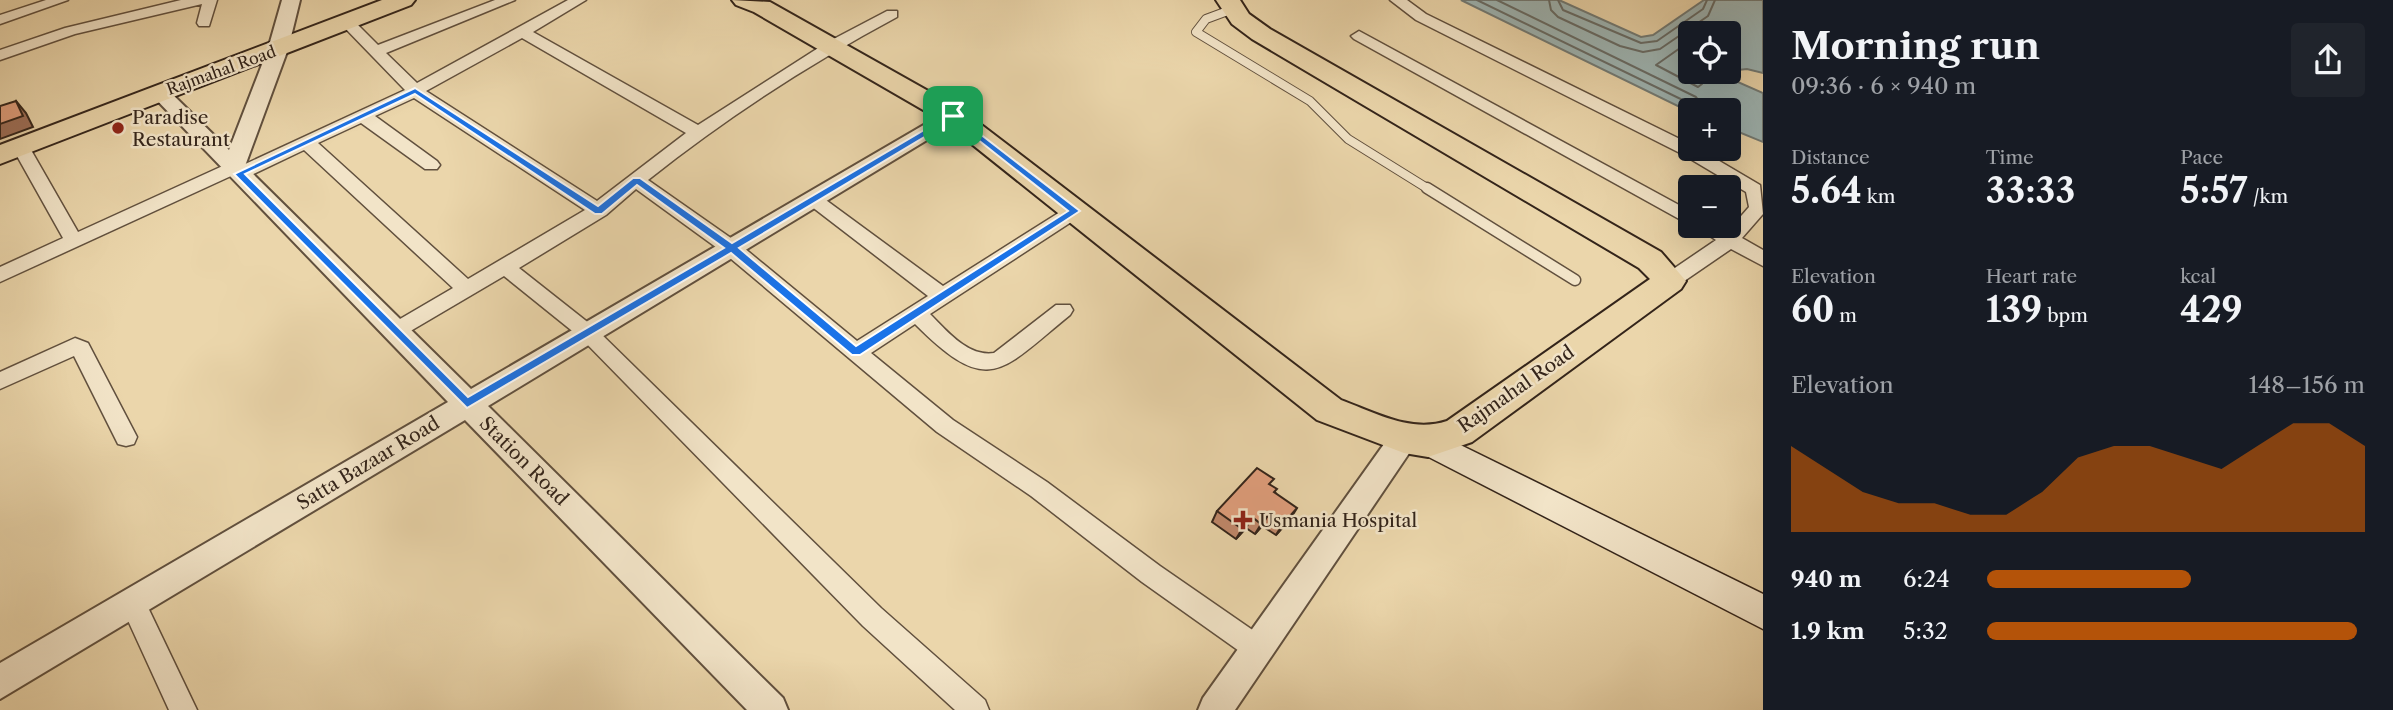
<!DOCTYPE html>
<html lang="en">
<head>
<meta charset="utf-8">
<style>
	body { margin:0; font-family:"Libre Caslon Text",serif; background:#20242c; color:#f1f3f6; height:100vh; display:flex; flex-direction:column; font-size:26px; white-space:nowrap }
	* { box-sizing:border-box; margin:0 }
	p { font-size:23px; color:#9ea1a6 }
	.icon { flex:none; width:38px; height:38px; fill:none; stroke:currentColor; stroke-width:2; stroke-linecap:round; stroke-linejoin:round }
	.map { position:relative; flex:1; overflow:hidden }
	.details { display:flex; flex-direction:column; background:#171b24; width:630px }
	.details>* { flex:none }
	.fabs { position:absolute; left:1678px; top:21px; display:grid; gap:14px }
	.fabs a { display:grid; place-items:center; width:63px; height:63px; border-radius:7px; background:#171b24; box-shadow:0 7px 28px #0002; font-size:35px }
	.pin { position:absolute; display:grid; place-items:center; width:60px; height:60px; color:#fff; margin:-30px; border-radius:14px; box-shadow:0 4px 10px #0006 }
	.round { display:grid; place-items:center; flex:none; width:74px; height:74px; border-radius:7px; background:#20242c }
	.overview { display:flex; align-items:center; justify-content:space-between; height:119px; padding:0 28px }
	h1 { font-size:38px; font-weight:800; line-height:52px }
	.figures { display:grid; grid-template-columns:repeat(3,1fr); gap:10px; height:119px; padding:7px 28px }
	.figures div { display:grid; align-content:center }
	.figures b { font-size:35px; font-weight:800 }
	.figures small { font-size:19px; font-weight:400 }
	.figures p { font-size:19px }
	.chart { height:196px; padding:14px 28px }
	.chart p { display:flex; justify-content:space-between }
	.chart svg { width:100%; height:126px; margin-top:7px; fill:#b45309; opacity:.7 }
	ul { padding:0 28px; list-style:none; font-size:23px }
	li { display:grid; grid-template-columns:112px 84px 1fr; align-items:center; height:52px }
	li i { height:18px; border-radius:9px; background:#b45309 }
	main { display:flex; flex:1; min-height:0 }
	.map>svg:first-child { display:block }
</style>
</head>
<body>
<main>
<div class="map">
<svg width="1763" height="710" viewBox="0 0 1763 710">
	<rect width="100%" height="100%" fill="#ebd6ab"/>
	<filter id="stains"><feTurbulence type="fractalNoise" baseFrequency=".00286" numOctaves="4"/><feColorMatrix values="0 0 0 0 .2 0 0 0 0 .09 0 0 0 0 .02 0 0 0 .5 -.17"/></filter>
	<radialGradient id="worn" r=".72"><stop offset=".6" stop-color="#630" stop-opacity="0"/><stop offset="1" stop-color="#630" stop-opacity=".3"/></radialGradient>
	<path fill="#9eb6b5" stroke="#737c77" stroke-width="2" d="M 1461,0 L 1559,0 L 1641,37 L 1653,35 L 1704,0 L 1763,0 L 1763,73 L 1747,69 L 1729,71 L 1729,33 L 1690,33 L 1690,72 L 1728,72 L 1731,79 L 1763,93 L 1763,142 L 1729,128 L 1729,110 L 1690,112 Z"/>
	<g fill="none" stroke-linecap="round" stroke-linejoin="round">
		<path stroke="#686d68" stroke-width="2" d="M 1477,0 L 1693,105 L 1697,110
			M 1497,0 L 1696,97 L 1706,110
			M 1549,0 L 1551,10 L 1558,17 L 1620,46 L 1643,52 L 1660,49 L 1708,16 L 1715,0
			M 1558,0 L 1563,10 L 1641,43 L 1657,41 L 1703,9 L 1707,0
			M 1690,41 L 1656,65 L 1698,87 L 1702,84 L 1701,72"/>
		<g stroke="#61503e" stroke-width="10">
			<path id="service-far1" d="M 1233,9 L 1206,19 L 1196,32 L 1310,101 L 1348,139 L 1430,190"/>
		</g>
		<g stroke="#61503e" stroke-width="13">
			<path id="service" d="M 1427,188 L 1575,280"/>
		</g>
		<g stroke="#61503e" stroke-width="3">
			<path id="minor" d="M 46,0 L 68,0 L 0,24 L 0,15 Z
				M 181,0 L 217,0 L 209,26 L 199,26 L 197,23 L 202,4 L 75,34 L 0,60 L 0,50 L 65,28 Z
				M 495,0 L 515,0 L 386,53 L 417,83 L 568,0 L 586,0 L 533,32 L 698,125 L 826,43 L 887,11 L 897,11 L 897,17 C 809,64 726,118 648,180 L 738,243 L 857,341 L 928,296 L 807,203 L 804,199 L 807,195 L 819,195 L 943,286 L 1068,207 L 1082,207 L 1084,211 L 1082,215 L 930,314 C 947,331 968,357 994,353 L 1056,305 L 1070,305 L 1073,310 L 1070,315 C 1000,372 989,398 915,324 L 871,353 L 953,420 L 1047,482 L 1160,566 L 1267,640 L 1271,649 L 1267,658 L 1258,662 L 1249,658 L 1142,582 L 1031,496 L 937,432 L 724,253 L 636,189 L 606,215 L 519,268 L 595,328 L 881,608 L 985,700 L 989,710 L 955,710 L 863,626 L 581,338 L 504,276 L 402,336 L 388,336 L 385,331 L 388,326 L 453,288 L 304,150 L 245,178 L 239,180 L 231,176 L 0,282 L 0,267 L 63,238 L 12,147 L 15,143 L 27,143 L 78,232 L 227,164 L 233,162 L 241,166 L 405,90 L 342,25 L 342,19 L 352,19 L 378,45 ZM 522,38 L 686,133 L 597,201 L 426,91 ZM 414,98 L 585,210 L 468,279 L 318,143 L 361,123 L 425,169 L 437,169 L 440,165 L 437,161 L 375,116 Z
				M 1390,0 L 1407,0 L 1426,14 L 1690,144 L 1690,149 L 1699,149 L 1760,185 L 1763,214 L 1742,238 L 1763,250 L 1763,266 L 1731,249 L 1677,286 L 1663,286 L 1660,281 L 1663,276 L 1716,240 L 1695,226 L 1719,226 L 1728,231 L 1749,207 L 1746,192 L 1682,154 L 1416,20 Z
				M 1359,31 L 1690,211 L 1690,225 L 1354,39 L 1351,36 Z
				M 75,338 L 88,343 L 137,437 L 134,444 L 126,446 L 118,444 L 74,356 L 0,389 L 0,372 Z
				M 133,591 L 142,595 L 197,710 L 169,710 L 120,603 L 124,595 Z"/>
		</g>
		<g stroke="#61503e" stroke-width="4">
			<path id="tertiary" d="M 282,0 L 300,0 L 288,49 L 245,166 L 471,389 L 946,112 L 960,112 L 963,116 L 960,120 L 488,406 L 783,698 L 788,710 L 747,710 L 465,420 L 0,699 L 0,663 L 448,402 L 149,92 L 152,88 L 166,88 L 229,150 L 268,49 Z
				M 1404,426 L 1414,430 L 1418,438 L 1414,446 L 1235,710 L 1198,710 L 1203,698 L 1394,430 Z"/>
		</g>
		<g stroke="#33241a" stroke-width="3">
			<path id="secondary" d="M 1428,429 L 1763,594 L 1763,629 L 1417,451 L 1412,442 L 1417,433 Z"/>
		</g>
		<g stroke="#33241a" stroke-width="4">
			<path id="primary" d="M 382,0 L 415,0 L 411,5 L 0,164 L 0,145 Z
				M 732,0 L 770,2 L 962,110 L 1341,400 C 1376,413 1411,433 1447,421 L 1650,279 L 1639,268 L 1252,39 L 1232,24 L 1216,0 L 1240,0 L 1249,14 L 1270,29 L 1661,252 L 1686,281 L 1681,289 L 1472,442 L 1428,457 L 1404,453 L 1317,420 L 944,122 L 754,12 L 736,5 Z"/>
		</g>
		<use href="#service-far1" stroke="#f2e4c8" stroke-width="8"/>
		<use href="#service" stroke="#f2e4c8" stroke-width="10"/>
		<use href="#minor" fill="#f2e4c8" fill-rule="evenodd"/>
		<use href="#tertiary" fill="#f2e4c8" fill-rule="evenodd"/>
		<use href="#secondary" fill="#f2e4c8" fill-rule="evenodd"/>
		<use href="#primary" fill="#ebd6ab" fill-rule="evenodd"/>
	</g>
	<path fill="#c2896c" stroke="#33241a" stroke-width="2" d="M 1275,492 L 1291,518 L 1276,535 L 1262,526 L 1255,534 L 1246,528 L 1236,539 L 1212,522 L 1217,511 Z"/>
	<path fill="#9e6f58" stroke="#33241a" stroke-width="2" d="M 16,101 L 26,113 L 33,127 L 0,139 L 0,124 Z
		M 1297,508 L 1291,518 L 1276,535 L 1282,525 Z
		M 1268,515 L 1262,526 L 1255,534 L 1261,524 Z
		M 1252,517 L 1246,528 L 1236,539 L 1242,529 Z"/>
	<path fill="#e19f7d" stroke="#33241a" stroke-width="2" d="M 16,101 L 23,116 L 0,124 L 0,106 Z
		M 1257,468 L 1274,479 L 1269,484 L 1277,489 L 1274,492 L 1297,508 L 1282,525 L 1268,515 L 1261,524 L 1252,517 L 1242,529 L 1217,511 Z"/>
	<path fill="#1a73e8" stroke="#fff" stroke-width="2" fill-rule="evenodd" d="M 415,88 L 598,206 L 633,178 L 640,178 L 732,243 L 953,113 L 1080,211 L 860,355 L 852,355 L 731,253 L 467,408 L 234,174 ZM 415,94 L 595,214 L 602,214 L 637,185 L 724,248 L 468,397 L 245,174 ZM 953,120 L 1068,211 L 856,346 L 739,248 Z"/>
	<g fill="#8f2418" stroke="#f2e4c8" stroke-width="2.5">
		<circle cx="118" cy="128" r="7"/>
		<path d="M1239.5 509.5h7v7h7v7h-7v7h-7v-7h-7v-7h7z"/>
	</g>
	<g text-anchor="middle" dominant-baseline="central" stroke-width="5" stroke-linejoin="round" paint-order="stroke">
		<g font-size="16" fill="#33241a" stroke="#f2e4c8">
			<text transform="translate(221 70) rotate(-20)">Rajmahal Road</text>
		</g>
		<g font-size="19" fill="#33241a" stroke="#f2e4c8" text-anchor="start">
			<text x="132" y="117">Paradise<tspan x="132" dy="22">Restaurant</tspan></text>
			<text x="1259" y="520">Usmania Hospital</text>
		</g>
		<g font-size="19" fill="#33241a" stroke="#f2e4c8">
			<text transform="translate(1516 389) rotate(-35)">Rajmahal Road</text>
			<text transform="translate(524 461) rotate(45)">Station Road</text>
			<text transform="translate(368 463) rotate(-31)">Satta Bazaar Road</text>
		</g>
	</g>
	<rect width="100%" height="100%" filter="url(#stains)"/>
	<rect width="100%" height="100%" fill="url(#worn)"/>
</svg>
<div class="fabs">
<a><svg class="icon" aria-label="locate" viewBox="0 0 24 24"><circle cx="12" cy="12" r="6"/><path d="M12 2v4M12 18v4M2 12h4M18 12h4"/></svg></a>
<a>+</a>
<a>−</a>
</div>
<div class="pin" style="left:953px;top:116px;background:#1e9e55"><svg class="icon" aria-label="arrive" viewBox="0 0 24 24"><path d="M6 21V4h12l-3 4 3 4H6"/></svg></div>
</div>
<section class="details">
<div class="overview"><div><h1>Morning run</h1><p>09:36 · 6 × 940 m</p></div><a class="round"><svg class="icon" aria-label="share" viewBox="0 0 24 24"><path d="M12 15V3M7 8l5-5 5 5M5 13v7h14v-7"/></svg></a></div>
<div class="figures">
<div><p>Distance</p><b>5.64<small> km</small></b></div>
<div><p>Time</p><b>33:33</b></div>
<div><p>Pace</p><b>5:57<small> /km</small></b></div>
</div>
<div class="figures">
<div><p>Elevation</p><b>60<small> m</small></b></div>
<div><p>Heart rate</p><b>139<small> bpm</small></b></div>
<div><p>kcal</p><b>429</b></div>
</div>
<div class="chart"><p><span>Elevation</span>148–156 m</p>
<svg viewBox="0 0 160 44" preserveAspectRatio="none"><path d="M0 44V14L10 22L20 30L30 34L40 34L50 38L60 38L70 30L80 18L90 14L100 14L110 18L120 22L130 14L140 6L150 6L160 14V44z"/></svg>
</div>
<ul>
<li><b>940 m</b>6:24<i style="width:54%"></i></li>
<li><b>1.9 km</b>5:32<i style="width:98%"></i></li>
</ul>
</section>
</main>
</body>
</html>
